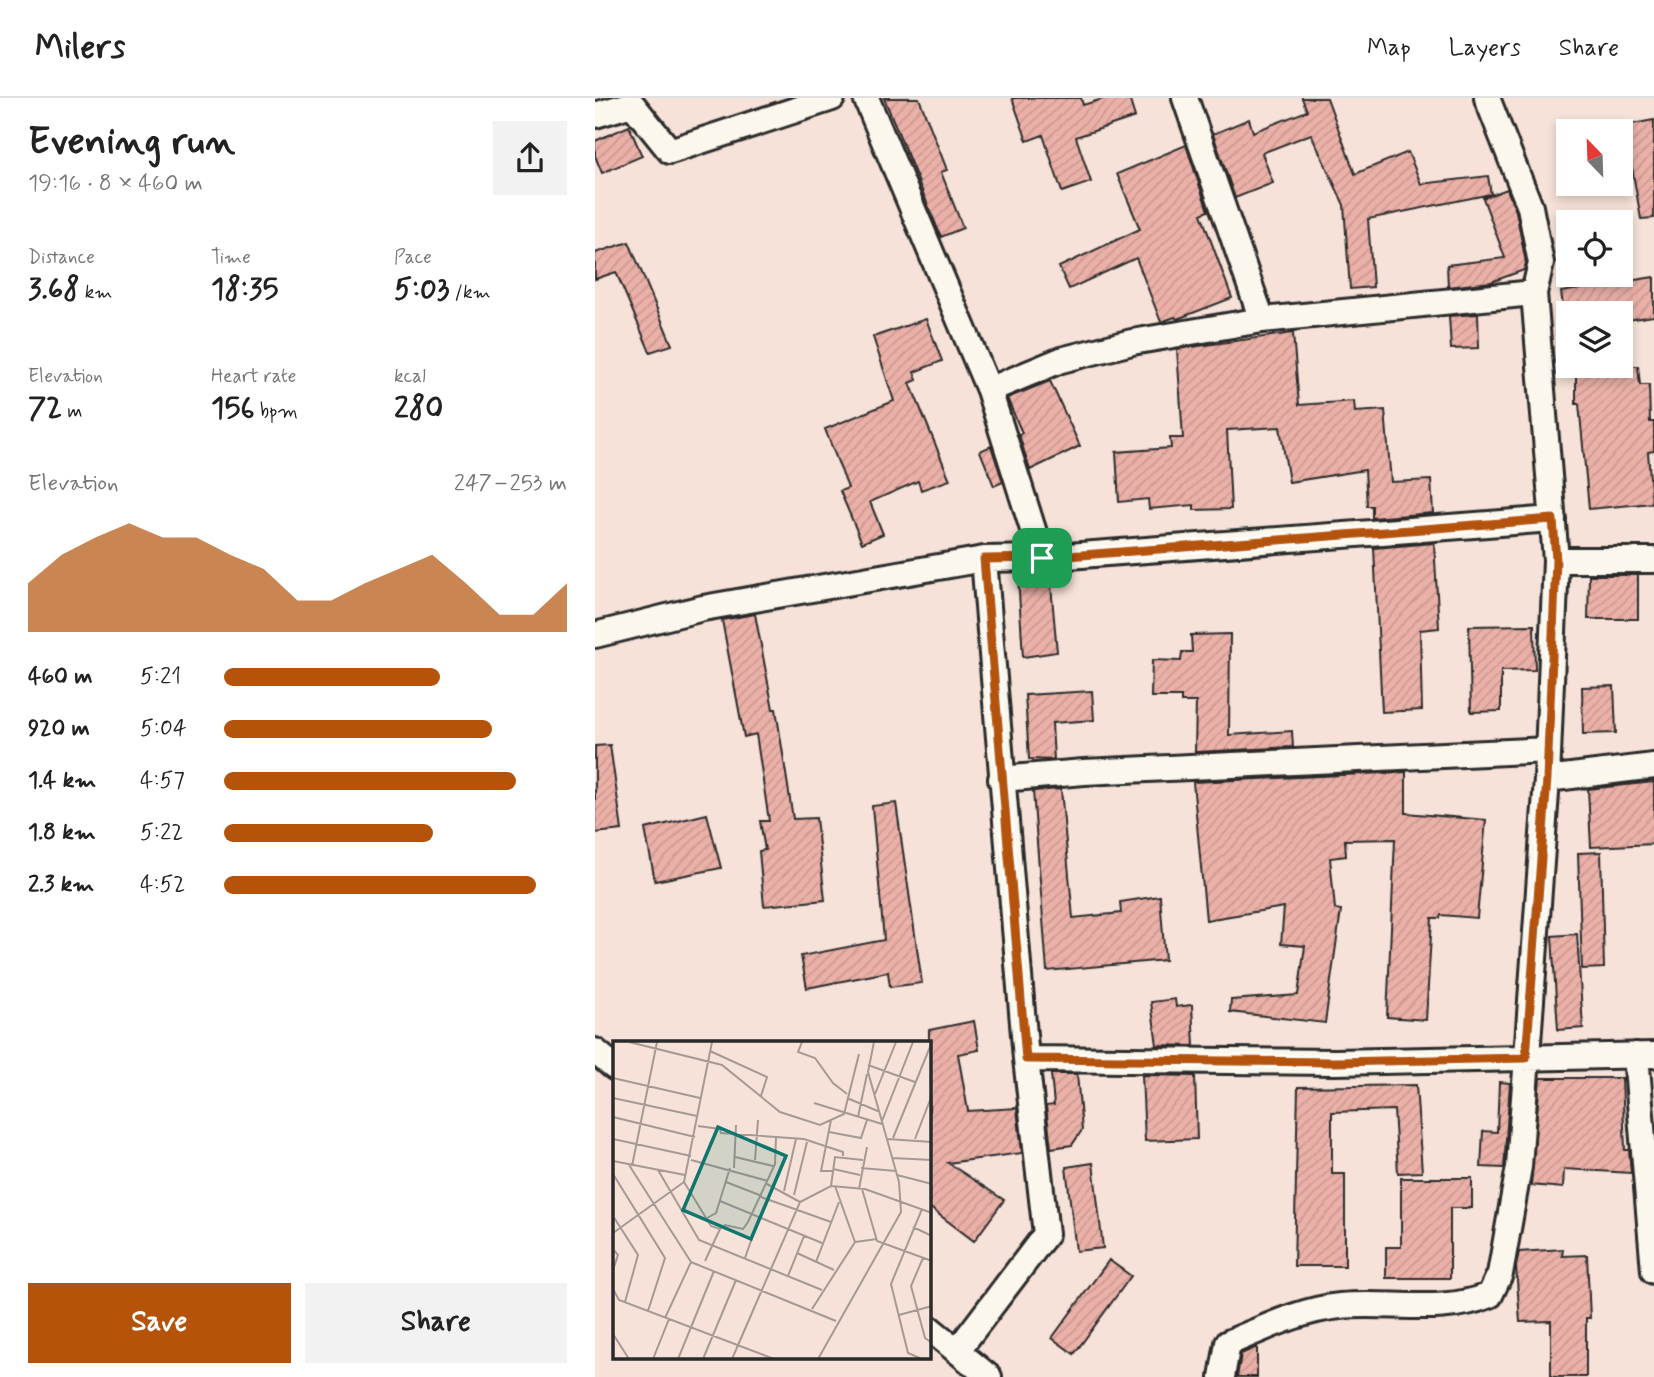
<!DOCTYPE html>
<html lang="en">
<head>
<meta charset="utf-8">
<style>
	body { margin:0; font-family:Mynerve,sans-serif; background:#f2f2f2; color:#222; height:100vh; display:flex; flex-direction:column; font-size:26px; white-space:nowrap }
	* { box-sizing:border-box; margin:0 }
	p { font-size:23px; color:#767676 }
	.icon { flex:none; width:38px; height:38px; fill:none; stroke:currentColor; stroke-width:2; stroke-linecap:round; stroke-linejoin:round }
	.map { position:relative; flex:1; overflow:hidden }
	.sheet { display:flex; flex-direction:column; background:#fff; width:595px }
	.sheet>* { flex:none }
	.needle { width:46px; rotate:337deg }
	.tools { position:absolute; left:961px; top:21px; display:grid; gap:14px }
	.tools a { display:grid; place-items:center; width:77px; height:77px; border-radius:0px; background:#fff; box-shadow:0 4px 10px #0003; font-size:35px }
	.pin { position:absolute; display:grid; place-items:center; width:60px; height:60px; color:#fff; margin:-30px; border-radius:14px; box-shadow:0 4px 10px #0006 }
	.round { display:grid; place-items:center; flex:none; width:74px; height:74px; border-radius:0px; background:#f2f2f2 }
	.summary { display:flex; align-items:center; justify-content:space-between; height:119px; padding:0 28px }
	h1 { font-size:38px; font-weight:700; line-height:52px }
	.stats { display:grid; grid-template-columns:repeat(3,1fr); gap:10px; height:119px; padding:7px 28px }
	.stats div { display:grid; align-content:center }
	.stats b { font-size:30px; font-weight:700 }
	.stats small { font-size:19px; font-weight:400 }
	.stats p { font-size:19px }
	.chart { height:196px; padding:14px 28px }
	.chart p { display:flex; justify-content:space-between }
	.chart svg { width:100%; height:126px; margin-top:7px; fill:#b45309; opacity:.7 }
	.primary-button { display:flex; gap:14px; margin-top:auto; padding:14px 28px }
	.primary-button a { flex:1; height:80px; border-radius:0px; background:#b45309; color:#fff; font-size:28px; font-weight:700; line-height:80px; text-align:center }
	.primary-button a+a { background:#f2f2f2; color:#222 }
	ul { padding:0 28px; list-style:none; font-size:23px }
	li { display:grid; grid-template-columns:112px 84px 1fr; align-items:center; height:52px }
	li i { height:18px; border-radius:9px; background:#b45309 }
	header { display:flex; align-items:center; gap:42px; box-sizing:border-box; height:98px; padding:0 35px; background:#fff; border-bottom:2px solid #e0e0e0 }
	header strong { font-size:33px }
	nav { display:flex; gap:38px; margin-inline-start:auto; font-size:24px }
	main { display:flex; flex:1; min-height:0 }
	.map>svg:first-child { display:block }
</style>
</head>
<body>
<header>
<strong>Milers</strong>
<nav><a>Map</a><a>Layers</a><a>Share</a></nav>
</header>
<main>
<section class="sheet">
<div class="summary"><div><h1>Evening run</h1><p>19:16 · 8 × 460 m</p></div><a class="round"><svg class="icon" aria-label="share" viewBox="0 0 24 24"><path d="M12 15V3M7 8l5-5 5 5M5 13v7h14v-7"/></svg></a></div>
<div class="stats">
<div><p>Distance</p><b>3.68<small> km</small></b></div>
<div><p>Time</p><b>18:35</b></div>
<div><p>Pace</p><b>5:03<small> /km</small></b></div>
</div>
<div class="stats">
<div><p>Elevation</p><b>72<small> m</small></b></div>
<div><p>Heart rate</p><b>156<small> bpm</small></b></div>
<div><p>kcal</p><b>280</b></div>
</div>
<div class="chart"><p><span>Elevation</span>247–253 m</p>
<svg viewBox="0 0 160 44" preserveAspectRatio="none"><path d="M0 44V27L10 17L20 11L30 6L40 11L50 11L60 17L70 22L80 33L90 33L100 27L110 22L120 17L130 27L140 38L150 38L160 27V44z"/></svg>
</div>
<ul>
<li><b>460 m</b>5:21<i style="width:63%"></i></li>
<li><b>920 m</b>5:04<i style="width:78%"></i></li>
<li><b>1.4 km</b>4:57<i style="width:85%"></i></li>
<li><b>1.8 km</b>5:22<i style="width:61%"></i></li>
<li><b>2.3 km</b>4:52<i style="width:91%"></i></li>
</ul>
<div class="primary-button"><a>Save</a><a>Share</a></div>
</section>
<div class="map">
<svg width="1059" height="1279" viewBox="0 0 1059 1279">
	<defs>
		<pattern id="building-hatch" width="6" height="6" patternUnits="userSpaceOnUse" patternTransform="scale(1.75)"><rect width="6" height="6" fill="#ebb1a8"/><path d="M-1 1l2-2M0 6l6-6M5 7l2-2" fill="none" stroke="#ca9891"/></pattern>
	</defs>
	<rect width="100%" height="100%" fill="#f6e2d8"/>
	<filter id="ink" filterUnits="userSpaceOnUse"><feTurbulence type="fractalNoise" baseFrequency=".0143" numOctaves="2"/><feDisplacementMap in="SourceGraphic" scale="14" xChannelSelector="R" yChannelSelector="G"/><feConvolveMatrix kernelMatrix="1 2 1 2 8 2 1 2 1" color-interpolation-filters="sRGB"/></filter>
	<g filter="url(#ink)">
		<path fill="url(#building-hatch)" stroke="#2b2b2b" stroke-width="2" d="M 289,0 L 324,0 L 352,72 L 346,74 L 368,130 L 346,139 Z
			M 417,0 L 486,0 L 488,7 L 511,0 L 534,0 L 540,19 L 481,39 L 496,84 L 467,94 L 448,37 L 432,43 Z
			M 707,0 L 732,0 L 760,76 L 813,54 L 826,86 L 893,78 L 896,96 L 773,121 L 778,189 L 755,191 L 749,107 L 716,36 L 667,55 L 678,85 L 640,100 L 618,36 L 654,21 L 658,34 L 712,13 Z
			M 1059,22 L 1059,120 L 1046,121 L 1035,58 L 1026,60 L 1026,28 Z
			M 34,28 L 47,58 L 7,75 L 0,58 L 0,43 Z
			M 591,47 L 613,113 L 606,116 L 637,200 L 582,221 L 580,219 L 566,224 L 541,160 L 474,191 L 464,169 L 545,131 L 522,76 Z
			M 912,91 L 921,113 L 931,165 L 929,172 L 896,184 L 853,189 L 852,167 L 910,160 L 888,100 Z
			M 34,144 L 77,247 L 55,254 L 21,174 L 0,181 L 0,155 Z
			M 1059,179 L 1059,218 L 1026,223 L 1026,215 L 969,215 L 966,194 Z
			M 883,216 L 884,250 L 856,251 L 854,218 Z
			M 331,221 L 347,263 L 319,274 L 322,282 L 315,285 L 355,382 L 326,392 L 323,383 L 275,404 L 288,436 L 267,445 L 245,393 L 253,390 L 230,331 L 299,303 L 278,239 Z
			M 698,235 L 704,307 L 759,303 L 760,314 L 790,312 L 796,384 L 836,382 L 838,415 L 777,420 L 777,408 L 772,408 L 770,372 L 694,384 L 685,329 L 632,332 L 636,411 L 599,412 L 599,407 L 554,411 L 553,401 L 524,404 L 521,354 L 576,350 L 575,340 L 588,340 L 582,251 Z
			M 981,268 L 1043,268 L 1045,287 L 1054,287 L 1055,324 L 1059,324 L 1059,353 L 1053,354 L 1057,405 L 994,411 L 984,306 L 981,306 Z
			M 455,283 L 485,348 L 435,372 L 424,337 L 427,335 L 412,300 Z
			M 396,348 L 408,384 L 399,388 L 385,353 Z
			M 839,445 L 844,530 L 825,532 L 827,612 L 787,614 L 779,450 Z
			M 455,476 L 462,554 L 428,559 L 423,478 Z
			M 994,477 L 1043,477 L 1043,521 L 993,521 Z
			M 160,516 L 178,611 L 181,611 L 198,721 L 221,720 L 230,802 L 169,808 L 164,753 L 170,752 L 165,723 L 174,723 L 161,636 L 149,639 L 127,522 Z
			M 939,527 L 940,572 L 906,573 L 906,613 L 876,614 L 874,528 Z
			M 635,536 L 634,637 L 697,633 L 698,649 L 600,654 L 601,604 L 586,604 L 586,599 L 556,599 L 557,562 L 586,563 L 587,554 L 597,554 L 596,537 Z
			M 1019,588 L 1021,635 L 988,636 L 987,589 Z
			M 497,593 L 499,622 L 457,625 L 459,662 L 434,661 L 430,597 Z
			M 15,647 L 27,732 L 0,735 L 0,648 Z
			M 811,674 L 811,715 L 891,722 L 882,820 L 846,817 L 845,820 L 837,820 L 831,922 L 792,919 L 800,741 L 750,742 L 751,758 L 735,760 L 740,811 L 746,812 L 730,925 L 635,914 L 636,902 L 703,897 L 710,848 L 686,846 L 689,809 L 611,822 L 598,684 Z
			M 1059,684 L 1059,746 L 996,749 L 993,691 Z
			M 466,691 L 478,820 L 526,815 L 525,804 L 565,798 L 570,862 L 452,873 L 438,693 Z
			M 301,705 L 327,885 L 295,889 L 293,874 L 212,890 L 206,858 L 289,842 L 277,708 Z
			M 112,716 L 126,770 L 60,783 L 50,731 Z
			M 1006,754 L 1009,870 L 987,871 L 983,755 Z
			M 982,836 L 988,930 L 963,932 L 957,838 Z
			M 580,901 L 581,909 L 597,907 L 599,948 L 562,947 L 556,904 Z
			M 379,923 L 384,952 L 363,956 L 373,1013 L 422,1010 L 427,1055 L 353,1065 L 409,1102 L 379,1143 L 334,1109 L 334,932 Z
			M 456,976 L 482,976 L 487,1032 L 477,1047 L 456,1050 L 451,1008 L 459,1007 Z
			M 547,977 L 600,978 L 602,1041 L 550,1043 Z
			M 945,980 L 1027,980 L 1030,1052 L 1034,1052 L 1036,1075 L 969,1071 L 968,1090 L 936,1087 Z
			M 904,984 L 915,985 L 909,1070 L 886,1069 L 888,1033 L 902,1034 Z
			M 821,987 L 827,1074 L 803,1075 L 799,1012 L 737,1014 L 737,1076 L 750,1076 L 750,1168 L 699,1168 L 703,989 Z
			M 498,1065 L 508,1150 L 481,1153 L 471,1069 Z
			M 806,1080 L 877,1080 L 877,1110 L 855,1110 L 855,1180 L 791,1180 L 791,1149 L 806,1149 Z
			M 968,1151 L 967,1158 L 992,1157 L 995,1220 L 991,1220 L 991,1279 L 956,1279 L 956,1223 L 925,1224 L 921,1168 L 924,1154 Z
			M 514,1162 L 536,1178 L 479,1256 L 457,1240 Z
			M 662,1249 L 662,1279 L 642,1279 L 646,1256 Z"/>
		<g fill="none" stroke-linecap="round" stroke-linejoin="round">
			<g stroke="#2b2b2b" stroke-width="30">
				<path id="minor" d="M 271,0 L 394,292 L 447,460
					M 590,0 L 667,222
					M 0,17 L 37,6 L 75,53 L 237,0
					M 394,292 L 466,262 L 537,244 L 667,222 L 939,195
					M 961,462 L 1059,462
					M 0,537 L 108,510 L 389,461 L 447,460 L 958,421
					M 406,681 L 489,674 L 953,652
					M 952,681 L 1059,668
					M 0,953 L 19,969
					M 1041,957 L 1059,1173
					M 431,961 L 740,964 L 1059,957
					M 334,1230 L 394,1279
					M 362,1253 L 451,1136 L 431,961 L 389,461
					M 627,1279 L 633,1245 C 670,1230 705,1212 745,1208 C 795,1203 847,1217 895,1197 L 905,1176 L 924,1069 L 952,681 L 961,462 L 939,195 L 946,165 L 935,109 L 892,0"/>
			</g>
			<use href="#minor" stroke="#fbf7ec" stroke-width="24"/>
		</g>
	</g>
	<g fill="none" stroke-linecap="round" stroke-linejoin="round" filter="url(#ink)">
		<g stroke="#fff" stroke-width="14">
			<path id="route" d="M 958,421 L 961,462 L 952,681 L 931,960 L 740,964 L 431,961 L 389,461 L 447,460 Z"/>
		</g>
		<use href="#route" stroke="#b45309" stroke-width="9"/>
	</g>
	<g transform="translate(18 943)">
		<rect width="318" height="318" fill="#f6e2d8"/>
		<path fill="none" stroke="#a59993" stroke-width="2" d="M 16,1 L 109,24 L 167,71 L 207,84 L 231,73 L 246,13M 189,1 L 185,11 L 202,17 L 220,42 L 234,53M 97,10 L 154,36 L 148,55M 255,24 L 302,41M 0,37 L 87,57M 262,53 L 283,1M 0,57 L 84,75M 234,57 L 267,71M 201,62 L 269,83M 0,76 L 82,96M 245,76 L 254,33M 218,79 L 208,130 L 220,130M 269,80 L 300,1M 85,85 L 107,88 L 108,92 L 191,98 L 230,111 L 230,115M 216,91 L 248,97 L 254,79M 280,97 L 319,1M 0,98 L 78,115M 274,98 L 319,101M 302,98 L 319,54M 122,116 L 160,125M 279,117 L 319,119M 78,119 L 155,140M 142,119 L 145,79M 0,120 L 72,134M 16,124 L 78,221M 19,125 L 44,1M 121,127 L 123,84M 248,127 L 283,130M 220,128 L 247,134M 45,129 L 86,199 L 209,249M 0,133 L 52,217 L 35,270M 284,134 L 319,143M 71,141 L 98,185 L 107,188 L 92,220M 113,141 L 149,155M 154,143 L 187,161M 218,145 L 222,116 L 250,119M 246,148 L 254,106M 249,148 L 264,200 L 319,220M 171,150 L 183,98M 181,154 L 194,101M 148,156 L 218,181M 107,160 L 209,202M 309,168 L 278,243 L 295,312 L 309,318M 0,175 L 25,214 L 12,261M 94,177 L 103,172 L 117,127M 300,186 L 319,195M 107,188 L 112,184 L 130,188 L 135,181 L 162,123 L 163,96M 0,192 L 71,141 L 99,1M 242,201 L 264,198M 0,208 L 5,214 L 0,229M 184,212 L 221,229M 132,217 L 146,177M 310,217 L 298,245 L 312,297 L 319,302M 203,221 L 226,161M 175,235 L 191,195M 0,248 L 6,259 L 161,318M 199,268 L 242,201 L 222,145M 286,274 L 319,265M 52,277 L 78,221 L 223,280M 0,293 L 16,318M 40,318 L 56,278M 65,318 L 101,230M 90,318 L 123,239M 119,318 L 187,161 L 218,145 L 252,148 L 319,172M 205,318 L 288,171 L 286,141 L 255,31 L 261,1"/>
		<path fill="#0f766e" fill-opacity="0.15" stroke="#0f766e" stroke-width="3.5" d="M 105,86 L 173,115 L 138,198 L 70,169 Z"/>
		<rect width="318" height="318" fill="none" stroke="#2b2b2b" stroke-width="3.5"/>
	</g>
</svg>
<div class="tools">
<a><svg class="needle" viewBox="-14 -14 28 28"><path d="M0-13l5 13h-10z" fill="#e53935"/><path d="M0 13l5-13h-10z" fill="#767676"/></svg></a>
<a><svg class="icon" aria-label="locate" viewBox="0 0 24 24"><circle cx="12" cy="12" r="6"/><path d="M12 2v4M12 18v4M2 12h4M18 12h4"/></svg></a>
<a><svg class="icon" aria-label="layers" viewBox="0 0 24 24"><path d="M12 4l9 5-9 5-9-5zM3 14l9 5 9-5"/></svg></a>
</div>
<div class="pin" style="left:447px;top:460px;background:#1e9e55"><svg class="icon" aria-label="arrive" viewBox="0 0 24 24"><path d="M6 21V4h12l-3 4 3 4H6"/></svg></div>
</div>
</main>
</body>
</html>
